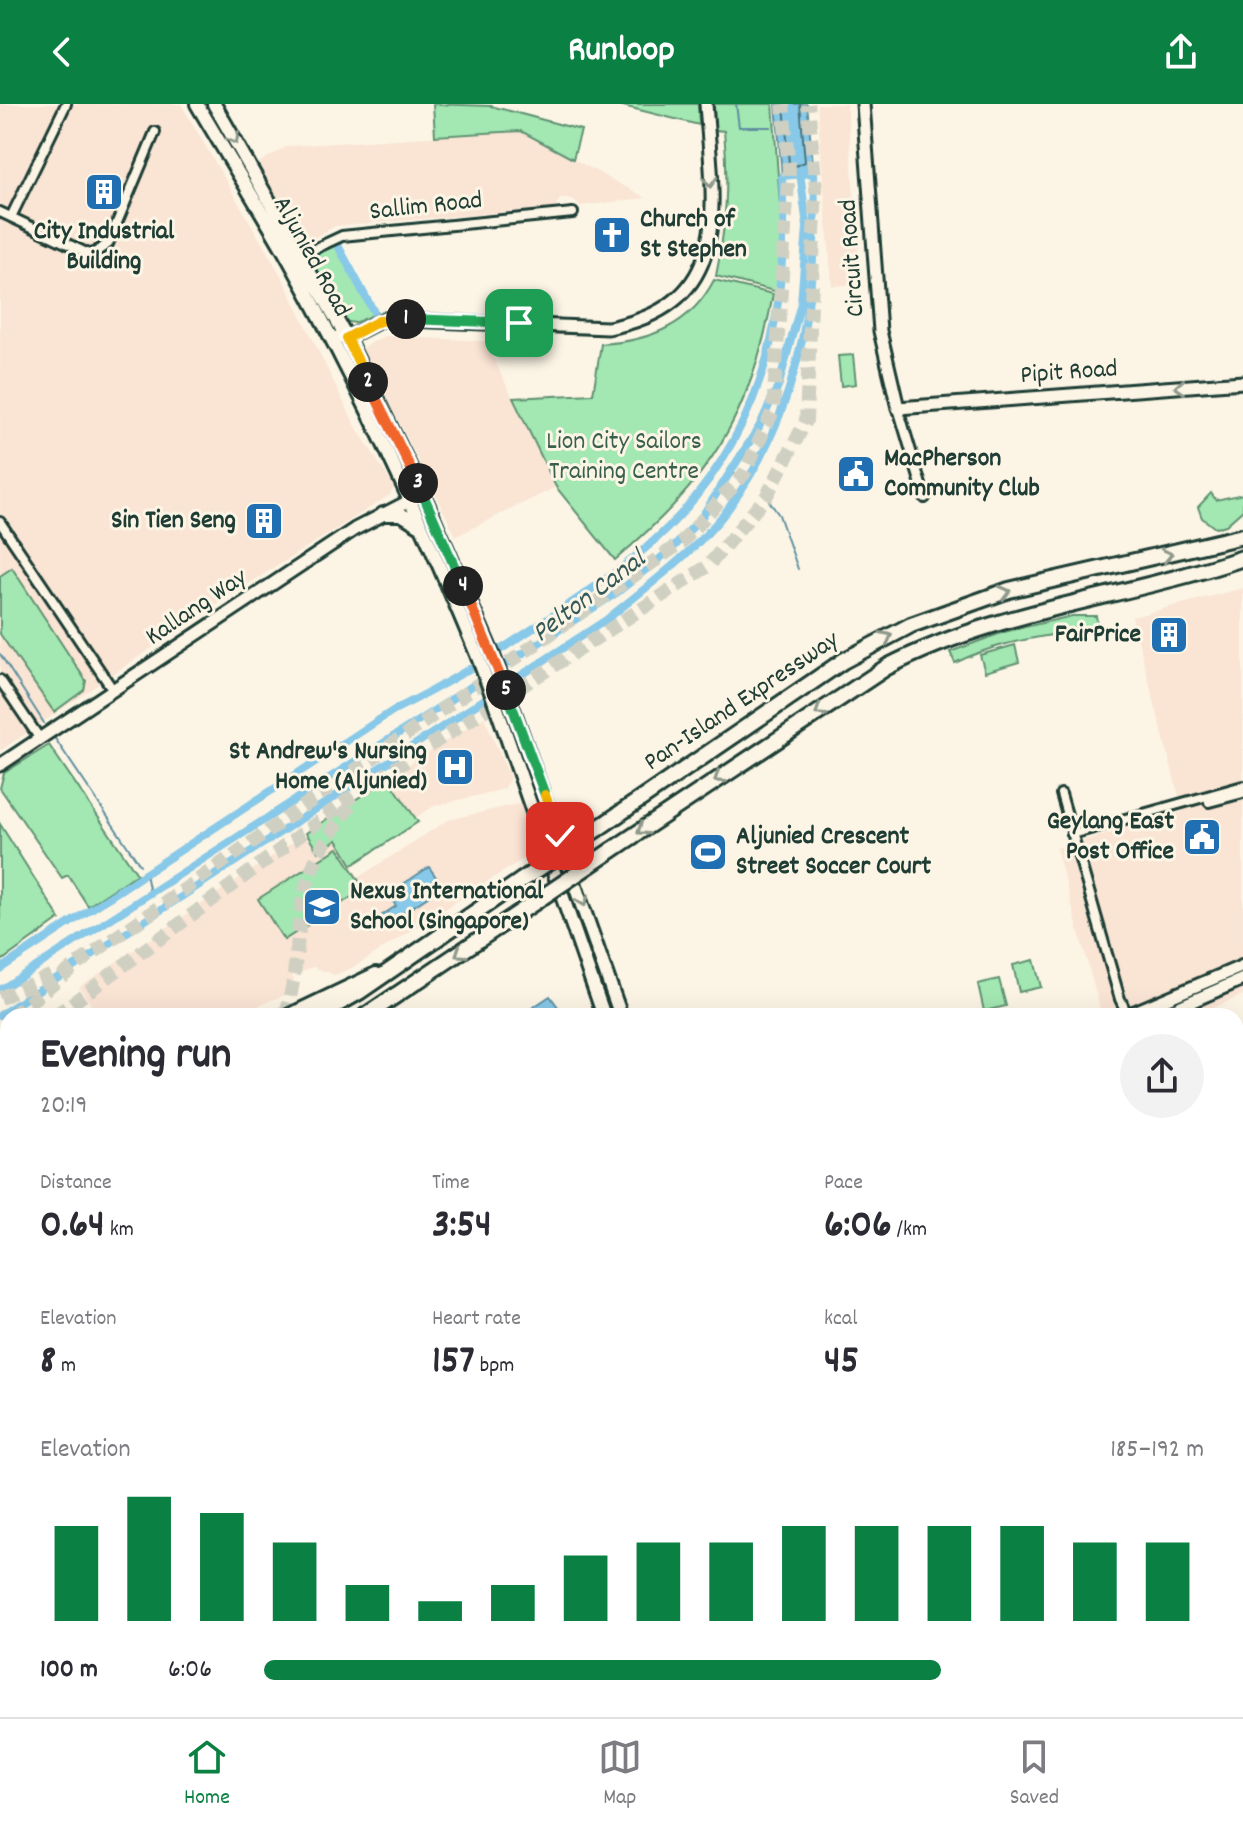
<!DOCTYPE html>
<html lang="en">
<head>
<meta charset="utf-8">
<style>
	body { margin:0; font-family:Dekko,sans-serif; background:#f2f2f3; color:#2b2b33; height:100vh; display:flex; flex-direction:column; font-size:30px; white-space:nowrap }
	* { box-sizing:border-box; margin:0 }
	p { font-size:26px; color:#7c7c81 }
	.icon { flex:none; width:44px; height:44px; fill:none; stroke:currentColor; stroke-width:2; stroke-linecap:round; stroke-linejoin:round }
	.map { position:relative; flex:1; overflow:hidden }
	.details { position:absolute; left:0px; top:904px; width:1244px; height:710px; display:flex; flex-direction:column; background:#fff; border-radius:24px 24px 0 0; box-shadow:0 8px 32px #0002 }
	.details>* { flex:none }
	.pin { position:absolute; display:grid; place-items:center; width:68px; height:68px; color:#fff; margin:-34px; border-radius:16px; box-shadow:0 4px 12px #0006 }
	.km { position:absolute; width:40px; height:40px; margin:-20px; border-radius:50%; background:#222; color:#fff; font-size:22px; line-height:40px; text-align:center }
	.round { display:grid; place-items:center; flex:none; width:84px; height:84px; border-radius:42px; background:#f2f2f3 }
	.headline { display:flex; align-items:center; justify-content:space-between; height:136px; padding:0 40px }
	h1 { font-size:44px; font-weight:700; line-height:60px }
	.stats { display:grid; grid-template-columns:repeat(3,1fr); gap:12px; height:136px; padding:8px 40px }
	.stats div { display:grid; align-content:center }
	.stats b { font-size:40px; font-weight:700 }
	.stats small { font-size:22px; font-weight:400 }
	.stats p { font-size:22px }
	.chart { height:224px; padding:16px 40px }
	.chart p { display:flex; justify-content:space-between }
	.chart svg { width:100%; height:144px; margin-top:8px; stroke:#0b8043; stroke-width:6 }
	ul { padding:0 40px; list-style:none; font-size:26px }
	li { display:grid; grid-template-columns:128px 96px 1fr; align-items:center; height:60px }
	li i { height:20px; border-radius:10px; background:#0b8043 }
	header { display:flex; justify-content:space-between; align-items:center; height:104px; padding:0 40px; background:#0b8043; color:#fff; font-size:36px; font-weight:700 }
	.dock { display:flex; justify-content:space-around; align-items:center; height:112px; border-top:2px solid #e1e1e2; background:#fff; font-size:22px; color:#7c7c81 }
	.dock a { display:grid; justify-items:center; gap:4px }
	.dock .on { color:#0b8043 }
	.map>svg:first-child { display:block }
</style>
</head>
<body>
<header><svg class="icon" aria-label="back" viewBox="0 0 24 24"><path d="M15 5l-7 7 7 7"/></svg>Runloop<svg class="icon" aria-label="share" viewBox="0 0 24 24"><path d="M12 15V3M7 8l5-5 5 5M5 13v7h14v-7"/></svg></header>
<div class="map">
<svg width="1243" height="1613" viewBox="0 0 1243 1613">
	<rect width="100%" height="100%" fill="#fcf5e5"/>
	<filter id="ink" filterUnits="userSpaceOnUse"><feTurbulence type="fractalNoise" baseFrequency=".0125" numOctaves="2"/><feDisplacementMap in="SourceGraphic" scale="16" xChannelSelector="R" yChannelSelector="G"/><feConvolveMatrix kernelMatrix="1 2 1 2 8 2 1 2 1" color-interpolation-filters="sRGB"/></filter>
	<g filter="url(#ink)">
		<path fill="#fae4d4" d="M 0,0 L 181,0 L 283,175 L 355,321 L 394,383 L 390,391 L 218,499 L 0,647 Z
			M 817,0 L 847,0 L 861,180 L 832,182 Z
			M 521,27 L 646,94 L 580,102 L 572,95 L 560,95 L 554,104 L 335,122 L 308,137 L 300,133 L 258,59 L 288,42 Z
			M 384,232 L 485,237 L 556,383 L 456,432 L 362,244 Z
			M 1243,484 L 1243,891 L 1194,912 L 1102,912 L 1056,744 L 1183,708 L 1132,513 Z
			M 484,613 L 510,674 L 504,685 L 434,702 L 415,714 L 388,674 Z
			M 522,699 L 540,744 L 354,863 L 335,871 L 313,863 L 292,872 L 298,886 L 259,901 L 260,911 L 99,912 L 79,883 L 305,730 L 318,749 L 337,737 L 359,773 L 448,716 Z
			M 8,1165 L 8,1290 L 0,1293 L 0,1167 Z
			M 8,1445 L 8,1606 L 113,1606 L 106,1613 L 0,1613 L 0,1449 Z
			M 1243,1468 L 1243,1564 L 1236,1566 L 1236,1472 Z
			M 181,1606 L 307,1606 L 310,1613 L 167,1613 Z
			M 940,1606 L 1139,1606 L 1141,1613 L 924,1613 Z"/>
		<path fill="#a3e7b2" stroke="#619273" stroke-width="2" d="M 433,0 L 491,2 L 581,26 L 573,55 L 521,27 L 435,32 Z
			M 615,0 L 698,0 L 699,21 Z
			M 714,0 L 773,0 L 782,130 L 778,188 L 716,172 C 726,122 729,78 724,27 L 715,26 Z
			M 334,139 L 373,211 L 355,219 L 343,217 L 309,155 Z
			M 714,176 L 773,190 C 751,313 709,376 615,456 L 556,383 L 513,294 L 593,290 L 601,240 C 650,237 691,221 714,176 Z
			M 853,251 L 856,280 L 841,282 L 838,252 Z
			M 1211,389 L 1216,396 L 1243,390 L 1243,406 L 1226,421 L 1215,424 L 1202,414 L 1198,403 Z
			M 12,464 L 86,577 L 84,586 L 54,608 L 0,530 L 0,472 Z
			M 1072,512 L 1096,512 L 1098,523 C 1045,534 1005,534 955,559 L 950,548 L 1004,528 Z
			M 1015,541 L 1019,558 L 985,568 L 980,551 Z
			M 49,641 L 137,770 L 88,802 L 68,771 L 62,774 L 0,684 L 4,669 Z
			M 388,674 L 418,718 L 352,761 L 337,736 L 318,748 L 306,729 Z
			M 0,720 L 60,815 L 0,858 Z
			M 713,732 L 720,760 L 703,764 L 695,736 Z
			M 338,744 L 364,785 L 284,836 L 258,795 Z
			M 1034,856 L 1041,883 L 1019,888 L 1013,861 Z
			M 999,875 L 1006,902 L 984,907 L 978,880 Z
			M 8,1064 L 8,1143 L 0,1146 L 0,1065 Z
			M 12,1606 L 106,1606 L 99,1613 L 0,1613 Z
			M 113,1606 L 181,1606 L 167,1613 L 106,1613 Z"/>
		<path fill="#88c8e8" stroke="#5e90a0" stroke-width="2" d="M 776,0 L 807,0 L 814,69 L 782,72 Z
			M 429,763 L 443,783 L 371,830 L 366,822 L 396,802 L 388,790 Z
			M 550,892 L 561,907 L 554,912 L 520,912 Z"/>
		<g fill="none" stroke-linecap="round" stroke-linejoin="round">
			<path stroke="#49757c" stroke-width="2" d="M 784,0 L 789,60 L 793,63 L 805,58 L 800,0"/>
			<path stroke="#5e90a0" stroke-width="2" d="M 736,0 L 739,23 L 771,23
				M 730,368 L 746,375
				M 769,397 L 779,411 L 798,465
				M 0,550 L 44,619
				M 54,633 L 140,761
				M 146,770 L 150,789"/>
			<path stroke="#88c8e8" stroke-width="8" d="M 336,138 L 375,210
				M 0,865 L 394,606 C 448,580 496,549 546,516 C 592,485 641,454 680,411 C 769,313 789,200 782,72 L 814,69 C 819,187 801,307 728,405 C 695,448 648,482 606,516 L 0,911
				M 0,886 L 618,488 L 673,444 L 701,414 L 759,323 L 779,280 L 801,199 L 807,123 L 800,68"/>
			<path stroke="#d0d0c2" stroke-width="14" stroke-dasharray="14 7" stroke-linecap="butt" d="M 0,894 L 57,869
				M 12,912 L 76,861 L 682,438 L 744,370 L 773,307 L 789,65 L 783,0
				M 55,912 L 361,686 L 708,462 L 766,393 L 806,317 L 816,85 L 808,0
				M 285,912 C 299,869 295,825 306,783 C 315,749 334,724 354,696
				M 0,958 L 8,952"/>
			<g stroke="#1f3d34" stroke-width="14">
				<path id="street" d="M 0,108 L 91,151 L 108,140 L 155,28
					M 11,113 L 66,0
					M 297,153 L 342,132 L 573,109
					M 898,304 L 925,394
					M 0,418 L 113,586
					M 0,576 L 40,635
					M 1061,690 L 1120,895 L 1128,912
					M 1209,698 L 1243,689
					M 1072,730 L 1243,682
					M 0,1160 L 8,1156
					M 1236,1327 L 1240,1273
					M 0,1438 L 8,1434
					M 1236,1589 L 1242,1613
					M 405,1606 L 409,1613
					M 528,1606 L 531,1613
					M 705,1606 L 708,1613
					M 878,1606 L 883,1613
					M 1009,1606 L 1011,1613
					M 1143,1606 L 1145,1613
					M 912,1613 L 928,1606"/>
			</g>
			<g stroke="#1f3d34" stroke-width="17">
				<path id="secondary" d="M 863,0 L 880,227 L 898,304 L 1243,278
					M 339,232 L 347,234 L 384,215 L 608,224 C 736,200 713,101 706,0
					M 0,661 L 355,425 L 423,390
					M 1125,912 L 1243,862
					M 1158,912 L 1243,875
					M 314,1606 L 317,1613"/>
			</g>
			<g stroke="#1f3d34" stroke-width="18">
				<path id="primary" d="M 197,0 C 228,53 260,104 290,157 C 361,284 422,418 478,553
					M 214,0 L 347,234 L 423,390 L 492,549
					M 383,410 L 401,410 L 419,421
					M 508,591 L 621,912
					M 494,596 L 604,912
					M 1236,1274 L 1243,1271
					M 1236,1526 L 1243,1523
					M 778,1606 L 781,1613
					M 792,1606 L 795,1613
					M 430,1613 L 445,1606
					M 1031,1613 L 1047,1606"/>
			</g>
			<g stroke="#1f3d34" stroke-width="20">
				<path id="highway" d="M 597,725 L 843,557 L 911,521 L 1009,486 L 1243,432
					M 612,746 L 887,563 C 999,505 1125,494 1243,454
					M 290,912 L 376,871
					M 317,912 L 359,888 L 522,776
					M 365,912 L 535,798
					M 0,979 L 8,976
					M 0,997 L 8,996
					M 0,1020 L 8,1020
					M 0,1035 L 8,1034
					M 0,1051 L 8,1049"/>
			</g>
			<use href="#street" stroke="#fcf5e5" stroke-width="8"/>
			<use href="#secondary" stroke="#fcf5e5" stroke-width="11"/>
			<use href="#primary" stroke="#fcf5e5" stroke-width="12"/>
			<use href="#highway" stroke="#fcf5e5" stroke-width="14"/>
			<g stroke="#1f3d34" stroke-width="5">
				<path id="rail" d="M 1236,1105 L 1243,1102
					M 121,1613 L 128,1606"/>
			</g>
			<use href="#rail" stroke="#fcf5e5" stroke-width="2" stroke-dasharray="6" stroke-linecap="butt"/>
			<g stroke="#1f3d34" stroke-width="18" stroke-linecap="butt">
				<path id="primary-bridge" d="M 492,549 L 508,591
					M 478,553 L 494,596"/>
			</g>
			<g stroke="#1f3d34" stroke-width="20" stroke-linecap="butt">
				<path id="highway-bridge" d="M 522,776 L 597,725
					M 535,798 L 612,746"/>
			</g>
			<use href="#primary-bridge" stroke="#fcf5e5" stroke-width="12"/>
			<use href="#highway-bridge" stroke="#fcf5e5" stroke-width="14"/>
		</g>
		<defs><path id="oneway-chevron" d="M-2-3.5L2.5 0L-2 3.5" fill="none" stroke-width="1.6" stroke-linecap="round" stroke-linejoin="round" transform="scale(2)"/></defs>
		<g stroke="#8e998c">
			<use href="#oneway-chevron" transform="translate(234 35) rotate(61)"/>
			<use href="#oneway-chevron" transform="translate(710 78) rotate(88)"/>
			<use href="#oneway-chevron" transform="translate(1180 283) rotate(176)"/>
			<use href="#oneway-chevron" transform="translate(1167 451) rotate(-13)"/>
			<use href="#oneway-chevron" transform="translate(1005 488) rotate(-15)"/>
			<use href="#oneway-chevron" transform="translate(887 533) rotate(-28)"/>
			<use href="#oneway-chevron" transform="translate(820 607) rotate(147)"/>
			<use href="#oneway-chevron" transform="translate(719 674) rotate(146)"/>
			<use href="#oneway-chevron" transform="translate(642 726) rotate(146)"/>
			<use href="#oneway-chevron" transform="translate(583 797) rotate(70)"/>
			<use href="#oneway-chevron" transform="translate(460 849) rotate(146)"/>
		</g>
	</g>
	<g fill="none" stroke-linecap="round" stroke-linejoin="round" filter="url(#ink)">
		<g stroke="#fff" stroke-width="16">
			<path id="split-1" d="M 406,215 L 519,219"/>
		</g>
		<g stroke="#fff" stroke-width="16">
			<path id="split-2" d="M 368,278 L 347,234 L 379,217 L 406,215"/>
		</g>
		<g stroke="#fff" stroke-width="16">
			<path id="split-3" d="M 368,278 L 418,379"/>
		</g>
		<g stroke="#fff" stroke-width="16">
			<path id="split-4" d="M 418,379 L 463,482"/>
		</g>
		<g stroke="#fff" stroke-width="16">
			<path id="split-5" d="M 463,482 L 506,586"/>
		</g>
		<g stroke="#fff" stroke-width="16">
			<path id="split-6" d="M 506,586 L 545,691"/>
		</g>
		<g stroke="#fff" stroke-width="16">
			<path id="split-7" d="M 545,691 L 560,732"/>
		</g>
		<use href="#split-1" stroke="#22a559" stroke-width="10"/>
		<use href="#split-2" stroke="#f5b400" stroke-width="10"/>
		<use href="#split-3" stroke="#f0652b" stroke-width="10"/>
		<use href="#split-4" stroke="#22a559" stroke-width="10"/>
		<use href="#split-5" stroke="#f0652b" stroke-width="10"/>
		<use href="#split-6" stroke="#22a559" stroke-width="10"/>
		<use href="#split-7" stroke="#f5b400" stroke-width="10"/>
	</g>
	<defs>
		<g id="building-square" transform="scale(2)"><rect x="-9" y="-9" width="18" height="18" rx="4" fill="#1f6fb2" stroke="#fcf5e5"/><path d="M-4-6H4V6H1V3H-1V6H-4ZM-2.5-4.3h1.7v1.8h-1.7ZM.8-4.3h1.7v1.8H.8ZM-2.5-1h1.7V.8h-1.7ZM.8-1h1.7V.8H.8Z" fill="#fff"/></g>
		<g id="church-square" transform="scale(2)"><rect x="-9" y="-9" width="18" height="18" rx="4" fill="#1f6fb2" stroke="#fcf5e5"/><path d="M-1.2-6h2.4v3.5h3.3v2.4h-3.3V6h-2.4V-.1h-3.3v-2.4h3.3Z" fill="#fff"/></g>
		<g id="civic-square" transform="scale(2)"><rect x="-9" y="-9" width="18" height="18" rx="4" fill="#1f6fb2" stroke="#fcf5e5"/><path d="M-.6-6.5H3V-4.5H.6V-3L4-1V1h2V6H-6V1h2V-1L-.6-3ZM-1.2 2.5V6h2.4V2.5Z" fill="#fff"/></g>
		<g id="hospital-square" transform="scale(2)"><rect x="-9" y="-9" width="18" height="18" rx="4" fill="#1f6fb2" stroke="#fcf5e5"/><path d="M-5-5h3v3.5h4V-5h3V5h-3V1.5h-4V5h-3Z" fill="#fff"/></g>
		<g id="stadium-square" transform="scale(2)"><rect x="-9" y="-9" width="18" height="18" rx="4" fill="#1f6fb2" stroke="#fcf5e5"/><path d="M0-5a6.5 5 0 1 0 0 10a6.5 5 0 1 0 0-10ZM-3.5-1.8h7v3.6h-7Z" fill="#fff"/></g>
		<g id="school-square" transform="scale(2)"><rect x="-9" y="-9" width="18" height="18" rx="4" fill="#1f6fb2" stroke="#fcf5e5"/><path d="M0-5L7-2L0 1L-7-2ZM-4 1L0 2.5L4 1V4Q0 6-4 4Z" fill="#fff"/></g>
	</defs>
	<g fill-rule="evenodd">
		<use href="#building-square" x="104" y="88"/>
		<use href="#church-square" x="612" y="131"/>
		<use href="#civic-square" x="856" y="370"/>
		<use href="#building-square" x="264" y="417"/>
		<use href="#building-square" x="1169" y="531"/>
		<use href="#hospital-square" x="455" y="663"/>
		<use href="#civic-square" x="1202" y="733"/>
		<use href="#stadium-square" x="708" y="748"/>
		<use href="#school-square" x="322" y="803"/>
	</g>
	<g text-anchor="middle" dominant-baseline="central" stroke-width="6" stroke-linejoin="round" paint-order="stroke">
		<g font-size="26" fill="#1f3d34" stroke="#fcf5e5">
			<text transform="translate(426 103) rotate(-6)">Sallim Road</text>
			<text transform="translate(311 153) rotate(61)">Aljunied Road</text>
			<text transform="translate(853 154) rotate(-94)">Circuit Road</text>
			<text transform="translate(1069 269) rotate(-4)">Pipit Road</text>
			<text transform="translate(197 504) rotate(-34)">Kallang Way</text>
			<text transform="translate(742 598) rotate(-34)">Pan-Island Expressway</text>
		</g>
		<g font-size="26" font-weight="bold" fill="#1f3d34" stroke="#fcf5e5" text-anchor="start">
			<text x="640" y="116">Church of<tspan x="640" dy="30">St Stephen</tspan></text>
			<text x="104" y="128" text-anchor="middle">City Industrial<tspan x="104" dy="30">Building</tspan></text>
			<text x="884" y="355">MacPherson<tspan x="884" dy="30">Community Club</tspan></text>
			<text x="236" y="417" text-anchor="end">Sin Tien Seng</text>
			<text x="1141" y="531" text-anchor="end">FairPrice</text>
			<text x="427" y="648" text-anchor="end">St Andrew's Nursing<tspan x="427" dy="30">Home (Aljunied)</tspan></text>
			<text x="1174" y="718" text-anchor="end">Geylang East<tspan x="1174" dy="30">Post Office</tspan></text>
			<text x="736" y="733">Aljunied Crescent<tspan x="736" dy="30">Street Soccer Court</tspan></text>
			<text x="350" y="788">Nexus International<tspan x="350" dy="30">School (Singapore)</tspan></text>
		</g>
		<g font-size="26" fill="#395f4d" stroke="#fcf5e5">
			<text x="624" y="338">Lion City Sailors<tspan x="624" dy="30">Training Centre</tspan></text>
		</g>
		<g font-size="28" font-style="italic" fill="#345958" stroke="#fcf5e5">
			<text transform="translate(590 494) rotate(-37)">Pelton Canal</text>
		</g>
	</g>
</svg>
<div class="pin" style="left:519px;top:219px;background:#1e9e55"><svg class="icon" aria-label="arrive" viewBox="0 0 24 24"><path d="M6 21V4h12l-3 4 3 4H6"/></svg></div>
<div class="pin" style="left:560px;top:732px;background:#d93025"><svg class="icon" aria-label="check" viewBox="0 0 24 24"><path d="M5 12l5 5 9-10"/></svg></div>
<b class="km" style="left:406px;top:215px">1</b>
<b class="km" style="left:368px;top:278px">2</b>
<b class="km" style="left:418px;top:379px">3</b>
<b class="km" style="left:463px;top:482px">4</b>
<b class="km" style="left:506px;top:586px">5</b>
<section class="details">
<div class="headline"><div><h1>Evening run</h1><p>20:19</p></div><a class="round"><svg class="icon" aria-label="share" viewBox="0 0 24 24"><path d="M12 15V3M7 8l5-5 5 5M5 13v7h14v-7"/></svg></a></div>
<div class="stats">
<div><p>Distance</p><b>0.64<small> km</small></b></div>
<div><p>Time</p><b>3:54</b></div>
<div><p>Pace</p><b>6:06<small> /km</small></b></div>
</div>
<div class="stats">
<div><p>Elevation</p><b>8<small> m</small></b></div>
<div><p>Heart rate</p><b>157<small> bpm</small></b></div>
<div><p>kcal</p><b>45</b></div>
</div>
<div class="chart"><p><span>Elevation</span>185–192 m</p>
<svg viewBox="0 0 160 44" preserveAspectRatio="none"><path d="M5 44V15M15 44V6M25 44V11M35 44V20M45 44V33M55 44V38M65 44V33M75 44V24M85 44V20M95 44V20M105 44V15M115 44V15M125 44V15M135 44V15M145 44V20M155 44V20"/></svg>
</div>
<ul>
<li><b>100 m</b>6:06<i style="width:72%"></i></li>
</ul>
</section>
</div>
<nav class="dock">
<a class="on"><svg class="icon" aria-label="home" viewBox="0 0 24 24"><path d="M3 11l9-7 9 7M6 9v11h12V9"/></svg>Home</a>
<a><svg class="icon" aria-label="map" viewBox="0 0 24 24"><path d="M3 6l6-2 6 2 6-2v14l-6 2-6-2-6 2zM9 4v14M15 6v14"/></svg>Map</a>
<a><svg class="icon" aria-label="saved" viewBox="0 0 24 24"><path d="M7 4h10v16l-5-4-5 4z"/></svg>Saved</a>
</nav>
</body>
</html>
